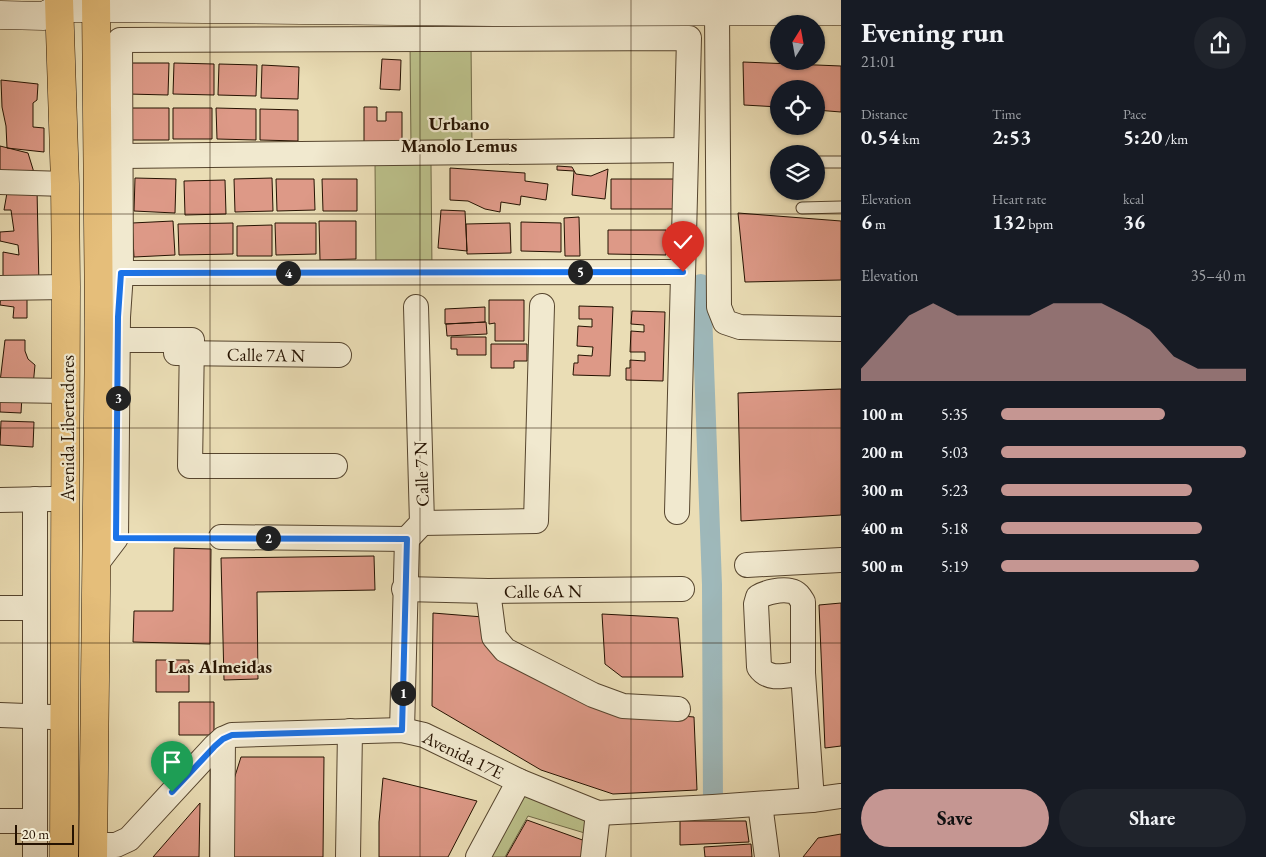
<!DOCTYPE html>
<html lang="en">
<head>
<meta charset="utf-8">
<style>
	body { margin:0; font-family:"EB Garamond",serif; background:#20242c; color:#f1f3f6; height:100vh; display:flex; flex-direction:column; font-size:19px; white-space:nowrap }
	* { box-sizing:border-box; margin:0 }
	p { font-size:16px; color:#9ea1a6 }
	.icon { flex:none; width:28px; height:28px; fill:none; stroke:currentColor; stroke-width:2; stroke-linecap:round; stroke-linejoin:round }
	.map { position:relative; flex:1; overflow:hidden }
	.drawer { display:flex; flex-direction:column; background:#171b24; width:425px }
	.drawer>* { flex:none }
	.needle { width:32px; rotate:11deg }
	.buttons { position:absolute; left:770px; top:15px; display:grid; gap:10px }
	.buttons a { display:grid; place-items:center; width:55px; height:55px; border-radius:50%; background:#171b24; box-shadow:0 1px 4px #0004; font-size:25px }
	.scale { position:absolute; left:15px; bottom:12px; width:59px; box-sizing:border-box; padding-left:5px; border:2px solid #251201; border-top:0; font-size:14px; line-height:18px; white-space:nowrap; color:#251201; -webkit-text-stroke:4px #f1e9cf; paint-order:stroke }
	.pin { position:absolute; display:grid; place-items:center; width:42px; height:42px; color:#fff; margin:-51px -21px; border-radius:50% 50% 50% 0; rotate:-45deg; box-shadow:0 0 5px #0007 }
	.pin .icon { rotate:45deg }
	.km { position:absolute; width:25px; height:25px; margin:-12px; border-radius:50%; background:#222; color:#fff; font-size:14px; line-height:25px; text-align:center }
	.round { display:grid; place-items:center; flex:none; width:52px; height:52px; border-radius:26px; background:#20242c }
	.headline { display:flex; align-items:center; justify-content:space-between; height:85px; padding:0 20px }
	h1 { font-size:28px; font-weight:700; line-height:38px }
	.metrics { display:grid; grid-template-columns:repeat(3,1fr); gap:8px; height:85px; padding:5px 20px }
	.metrics div { display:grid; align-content:center }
	.metrics b { font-size:21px; font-weight:700 }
	.metrics small { font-size:14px; font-weight:400 }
	.metrics p { font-size:14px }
	.chart { height:140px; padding:10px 20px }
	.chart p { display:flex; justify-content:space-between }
	.chart svg { width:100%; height:90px; margin-top:5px; fill:#c59692; opacity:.7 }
	.primary-button { display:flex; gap:10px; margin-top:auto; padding:10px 20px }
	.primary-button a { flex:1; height:58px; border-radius:30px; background:#c59692; color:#111; font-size:20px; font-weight:700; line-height:58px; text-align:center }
	.primary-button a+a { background:#20242c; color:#f1f3f6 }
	ul { padding:0 20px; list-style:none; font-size:16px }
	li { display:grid; grid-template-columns:80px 60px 1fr; align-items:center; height:38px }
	li i { height:12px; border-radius:6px; background:#c59692 }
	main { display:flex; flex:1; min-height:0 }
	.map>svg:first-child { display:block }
</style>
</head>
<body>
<main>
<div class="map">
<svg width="841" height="857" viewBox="0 0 841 857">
	<rect width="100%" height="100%" fill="#eaddb5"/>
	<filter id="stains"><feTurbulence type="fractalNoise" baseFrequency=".004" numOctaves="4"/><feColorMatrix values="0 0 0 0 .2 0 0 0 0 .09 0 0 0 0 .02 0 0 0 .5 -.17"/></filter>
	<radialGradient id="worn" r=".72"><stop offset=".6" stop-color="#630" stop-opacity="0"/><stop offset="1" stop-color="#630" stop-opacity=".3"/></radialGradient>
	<path fill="#bbc08a" stroke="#706946" d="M 471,43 L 472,148 L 411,149 L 410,44 Z
		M 375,164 L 431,164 L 432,270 L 376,270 Z
		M 523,795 L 592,818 L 588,834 L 528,816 L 505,857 L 490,857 Z"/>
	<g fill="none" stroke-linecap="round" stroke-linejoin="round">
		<path stroke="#9eb8ba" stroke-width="20" d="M 701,284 L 712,585 L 713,807"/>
	</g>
	<path fill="#dd9987" stroke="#251201" d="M 382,59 L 401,60 L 400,90 L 380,89 Z
		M 743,62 L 841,66 L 841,112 L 816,110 L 816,89 L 779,89 L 779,107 L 744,105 Z
		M 129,63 L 169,63 L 168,95 L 128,94 Z
		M 174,63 L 214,64 L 214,95 L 173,94 Z
		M 219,64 L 257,65 L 256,96 L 218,95 Z
		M 262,65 L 299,67 L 298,99 L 261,98 Z
		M 1,80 L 38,84 L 37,100 L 33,103 L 33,127 L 44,128 L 44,152 L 7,148 L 6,126 L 2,107 Z
		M 364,107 L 377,107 L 377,121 L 386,121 L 386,112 L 402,112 L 402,146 L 364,146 Z
		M 128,108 L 169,108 L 169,140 L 128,140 Z
		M 173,108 L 212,108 L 212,139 L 173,139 Z
		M 216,108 L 256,109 L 256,140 L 217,139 Z
		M 260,109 L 298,110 L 298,141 L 260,140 Z
		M 0,146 L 28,153 L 36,179 L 0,180 Z
		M 557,166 L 572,167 L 576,174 L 591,176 L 608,169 L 605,199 L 572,195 L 574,171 L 557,170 Z
		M 450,168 L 525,173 L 525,181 L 548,184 L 546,200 L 521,196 L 520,205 L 501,202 L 500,212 L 485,209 L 468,201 L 450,200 Z
		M 135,178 L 176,179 L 175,213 L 134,211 Z
		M 272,178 L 273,211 L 235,212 L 234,179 Z
		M 276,179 L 314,179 L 315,210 L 277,211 Z
		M 322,179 L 357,179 L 357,211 L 323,211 Z
		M 611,179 L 679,179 L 679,209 L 611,209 Z
		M 225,180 L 226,214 L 185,215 L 184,181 Z
		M 8,187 L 37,189 L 39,286 L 3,285 L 3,252 L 19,255 L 18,245 L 0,241 L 0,232 L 14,231 L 11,210 L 4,210 Z
		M 441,210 L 465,211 L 467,251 L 438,248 Z
		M 738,213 L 841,221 L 841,280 L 745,282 Z
		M 579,217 L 580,256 L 565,256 L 564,218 Z
		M 173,221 L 175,255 L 134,257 L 132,223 Z
		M 319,221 L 356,221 L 356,259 L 320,260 Z
		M 521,222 L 561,223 L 561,252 L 521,251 Z
		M 233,223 L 233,254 L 179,255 L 178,224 Z
		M 275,223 L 316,223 L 316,254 L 276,255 Z
		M 510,223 L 511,253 L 467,254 L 466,224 Z
		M 272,225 L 272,256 L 237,256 L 237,226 Z
		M 608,230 L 666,230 L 666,255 L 608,254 Z
		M 27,292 L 27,318 L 13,318 L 14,307 L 0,305 L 1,293 Z
		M 489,300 L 524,300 L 524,341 L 495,341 L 495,323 L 489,324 Z
		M 579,306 L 613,307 L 610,376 L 573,375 L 574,363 L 578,363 L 578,355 L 592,356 L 593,347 L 577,346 L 578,326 L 592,327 L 592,319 L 579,319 Z
		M 485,307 L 485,322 L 445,324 L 445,309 Z
		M 632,311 L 665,312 L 663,381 L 626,380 L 626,368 L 630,368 L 630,360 L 645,361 L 645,352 L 630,352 L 631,331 L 644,332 L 644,325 L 631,324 Z
		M 486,322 L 487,334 L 447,336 L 446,324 Z
		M 451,337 L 486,337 L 486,355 L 457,355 L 457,349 L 451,349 Z
		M 5,340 L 25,340 L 25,351 L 28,359 L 35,365 L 33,386 L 0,382 Z
		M 491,344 L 527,344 L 527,361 L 514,361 L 514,368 L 491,368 Z
		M 841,389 L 841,515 L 741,521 L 738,393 Z
		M 0,395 L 22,396 L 21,413 L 0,412 Z
		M 1,421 L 34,422 L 33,447 L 0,445 Z
		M 174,548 L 211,549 L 210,644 L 133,642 L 134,611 L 173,611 Z
		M 374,556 L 375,590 L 257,592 L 258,679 L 224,680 L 221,558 Z
		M 841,603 L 841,746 L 825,748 L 819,605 Z
		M 433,613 L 483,617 L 503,654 L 622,711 L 694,717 L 697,790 L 613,794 L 541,770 L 432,706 Z
		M 602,614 L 678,618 L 683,677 L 622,677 L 605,664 Z
		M 156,660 L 189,660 L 189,692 L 156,692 Z
		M 179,702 L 214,702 L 214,735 L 179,735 Z
		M 241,757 L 324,757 L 323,857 L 229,857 L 229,795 Z
		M 383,778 L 477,801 L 448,857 L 379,857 L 379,822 Z
		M 200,803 L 199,857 L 153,857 Z
		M 527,820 L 588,842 L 581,857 L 506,857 Z
		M 680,821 L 746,821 L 749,842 L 680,845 Z
		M 841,834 L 841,857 L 803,857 L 818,838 Z
		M 751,844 L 752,857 L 705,857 L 704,847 Z"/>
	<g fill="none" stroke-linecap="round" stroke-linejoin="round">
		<g stroke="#56452e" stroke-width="13">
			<path id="lane" d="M 816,162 L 841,162
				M 802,208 L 841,207"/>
		</g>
		<g stroke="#56452e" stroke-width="26">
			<g id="street">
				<path d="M 717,11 L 719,307 L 725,322 L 740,327 L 841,329"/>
				<path d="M 121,156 L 686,150"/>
				<path d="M 0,182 L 65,184"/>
				<path d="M 121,273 L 683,272"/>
				<path d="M 0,288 L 66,287"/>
				<path d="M 118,340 L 192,340 L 190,466 L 335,466"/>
				<path id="s1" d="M 176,353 L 339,355"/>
				<path d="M 0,390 L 67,391"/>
				<path d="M 0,500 L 51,499"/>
				<path d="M 422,523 L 536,521 L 542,306"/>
				<path d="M 221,537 L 407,539 L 422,523 L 416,307"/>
				<path d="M 97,563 L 116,538 L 118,317 L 121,273 L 120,40 L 689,38 L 677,512"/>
				<path d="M 747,565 L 841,560"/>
				<path id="s2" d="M 404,589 L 488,591 L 682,589"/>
				<path d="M 488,591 L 494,637 L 505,650 L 593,695 L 623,706 L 678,709"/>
				<path d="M 0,608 L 35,608"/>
				<path d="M 803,673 C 787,675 769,682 759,667 L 756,604 L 758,597 C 766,592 781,589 791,591 C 797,592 800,597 803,602 L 803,673 L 812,800"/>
				<path d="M 0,715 L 51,717"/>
				<path d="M 402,730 L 407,539"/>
				<path d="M 760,804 L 767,857"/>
				<path d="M 0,821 L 35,821"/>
				<path id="s3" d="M 93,845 L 116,845 L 129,839 L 215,746 L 223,739 L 232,735 L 402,730 L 424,735 L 519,781 L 598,813 L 713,807 L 812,800 L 841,796"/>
				<path d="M 35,857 L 35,499"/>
				<path d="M 222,857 L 223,739"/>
				<path d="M 348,857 L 350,731"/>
				<path d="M 478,857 L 519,781"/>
				<path d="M 593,857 L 598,813"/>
			</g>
		</g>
		<g stroke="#251201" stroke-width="29">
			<path id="secondary" d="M 0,15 L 44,16 L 59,8 L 96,8 L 493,12 L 841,11"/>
		</g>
		<g stroke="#251201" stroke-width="29">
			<path id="primary" d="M 59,0 L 65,184 L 66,287 L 64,857
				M 93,857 L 99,329 L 96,0"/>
		</g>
		<path stroke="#251201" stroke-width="3" stroke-dasharray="4 2.5" stroke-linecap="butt" d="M 137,538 L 201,537"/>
		<use href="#lane" stroke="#f1e9cf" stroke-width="11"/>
		<use href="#street" stroke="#f1e9cf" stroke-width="24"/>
		<use href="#secondary" stroke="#f1e9cf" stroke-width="28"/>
		<use href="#primary" stroke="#e5be7a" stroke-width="28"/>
	</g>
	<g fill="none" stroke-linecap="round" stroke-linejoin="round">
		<g stroke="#fff" stroke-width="10">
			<path id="route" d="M 172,792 L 215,746 L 223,739 L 232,735 L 402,730 L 407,539 L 116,538 L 118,317 L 121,273 L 683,272"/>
		</g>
		<use href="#route" stroke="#1a73e8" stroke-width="6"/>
	</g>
	<path fill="none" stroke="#251201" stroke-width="1" stroke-opacity="0.55" d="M 210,0 L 210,857M 420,0 L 420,857M 631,0 L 631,857M 0,214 L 841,214M 0,428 L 841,428M 0,643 L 841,643"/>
	<g text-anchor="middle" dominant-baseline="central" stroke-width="4.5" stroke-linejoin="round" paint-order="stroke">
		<g font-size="18" fill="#251201" stroke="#f1e9cf">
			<text stroke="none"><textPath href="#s1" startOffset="90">Calle 7A N</textPath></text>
			<text transform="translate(67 428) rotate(-90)">Avenida Libertadores</text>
			<text transform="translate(421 474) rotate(-92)">Calle 7 N</text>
			<text stroke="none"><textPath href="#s2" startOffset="139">Calle 6A N</textPath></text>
			<text stroke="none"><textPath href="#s3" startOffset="421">Avenida 17E</textPath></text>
		</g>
		<g font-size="19" font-weight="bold" fill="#251201" stroke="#f1e9cf">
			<text x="459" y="123">Urbano<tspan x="459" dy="22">Manolo Lemus</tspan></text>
			<text x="220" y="666">Las Almeidas</text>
		</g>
	</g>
	<rect width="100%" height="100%" filter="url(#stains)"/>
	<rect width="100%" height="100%" fill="url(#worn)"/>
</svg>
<div class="buttons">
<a><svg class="needle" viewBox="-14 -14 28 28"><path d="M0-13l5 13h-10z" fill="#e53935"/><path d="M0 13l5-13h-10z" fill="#9ea1a6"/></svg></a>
<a><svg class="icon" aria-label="locate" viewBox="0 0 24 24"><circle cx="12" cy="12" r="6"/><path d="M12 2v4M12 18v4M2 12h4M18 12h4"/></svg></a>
<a><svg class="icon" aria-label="layers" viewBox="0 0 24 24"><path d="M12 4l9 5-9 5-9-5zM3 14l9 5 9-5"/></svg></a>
</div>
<div class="scale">20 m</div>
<div class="pin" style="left:172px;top:792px;background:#1e9e55"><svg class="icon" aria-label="arrive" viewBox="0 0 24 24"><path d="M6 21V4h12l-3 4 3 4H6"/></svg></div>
<div class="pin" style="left:683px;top:272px;background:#d93025"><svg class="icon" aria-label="check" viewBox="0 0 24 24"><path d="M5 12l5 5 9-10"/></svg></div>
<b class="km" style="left:403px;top:693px">1</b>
<b class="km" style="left:268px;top:538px">2</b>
<b class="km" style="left:118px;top:398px">3</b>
<b class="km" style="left:288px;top:273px">4</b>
<b class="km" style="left:580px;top:272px">5</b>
</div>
<section class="drawer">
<div class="headline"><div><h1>Evening run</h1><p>21:01</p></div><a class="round"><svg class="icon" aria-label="share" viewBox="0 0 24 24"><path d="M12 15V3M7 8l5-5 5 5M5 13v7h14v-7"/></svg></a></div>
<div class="metrics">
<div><p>Distance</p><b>0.54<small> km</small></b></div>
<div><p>Time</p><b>2:53</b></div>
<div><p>Pace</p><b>5:20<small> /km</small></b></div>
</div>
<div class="metrics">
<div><p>Elevation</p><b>6<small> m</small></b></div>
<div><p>Heart rate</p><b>132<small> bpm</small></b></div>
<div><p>kcal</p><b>36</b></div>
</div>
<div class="chart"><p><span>Elevation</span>35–40 m</p>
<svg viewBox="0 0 160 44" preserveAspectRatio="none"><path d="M0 44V38L10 25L20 12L30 6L40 12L50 12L60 12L70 12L80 6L90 6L100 6L110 12L120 19L130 32L140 38L150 38L160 38V44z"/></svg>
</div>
<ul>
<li><b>100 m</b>5:35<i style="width:67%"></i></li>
<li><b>200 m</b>5:03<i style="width:100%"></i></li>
<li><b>300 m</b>5:23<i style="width:78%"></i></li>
<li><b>400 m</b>5:18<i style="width:82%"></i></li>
<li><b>500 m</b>5:19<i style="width:81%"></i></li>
</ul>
<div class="primary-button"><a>Save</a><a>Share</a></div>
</section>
</main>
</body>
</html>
